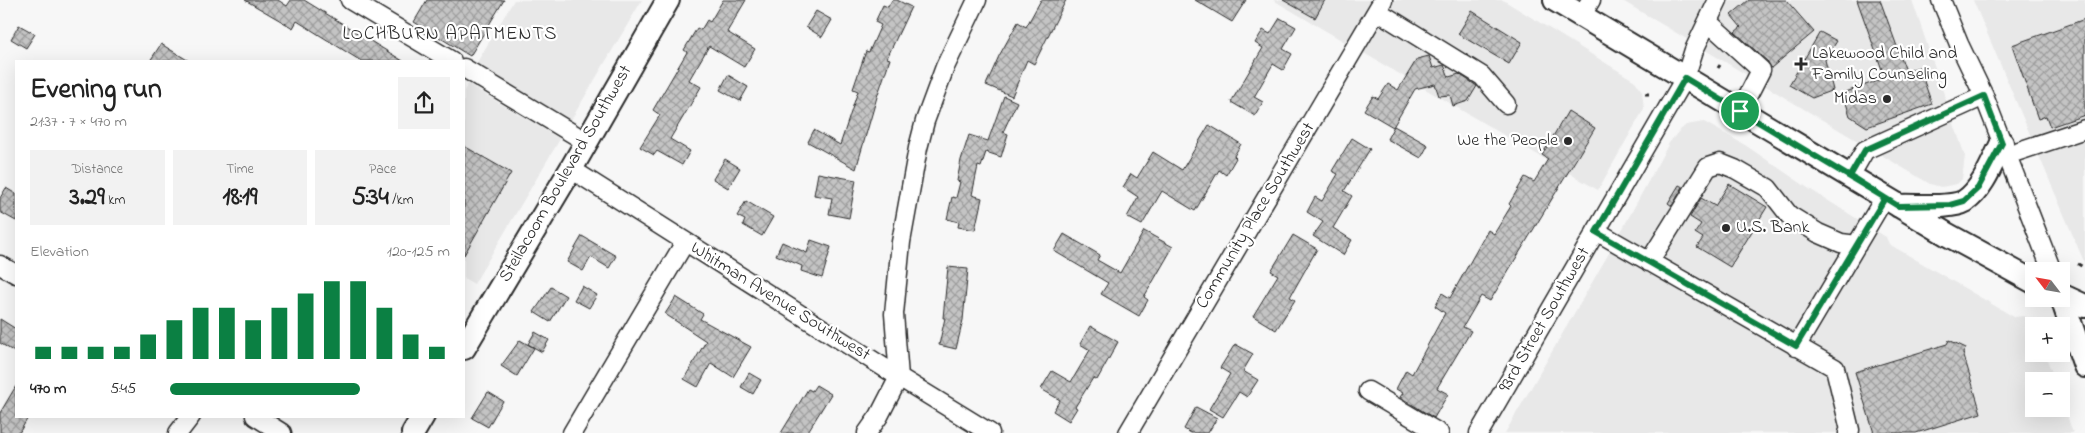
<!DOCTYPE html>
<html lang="en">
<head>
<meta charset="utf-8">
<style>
	body { margin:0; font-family:"Indie Flower",sans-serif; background:#f2f2f2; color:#222; height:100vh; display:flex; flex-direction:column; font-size:19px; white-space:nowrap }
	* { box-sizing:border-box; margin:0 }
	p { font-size:16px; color:#767676 }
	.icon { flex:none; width:28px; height:28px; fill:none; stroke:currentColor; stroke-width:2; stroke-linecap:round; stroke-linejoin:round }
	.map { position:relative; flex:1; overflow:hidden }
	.side { position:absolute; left:15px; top:60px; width:450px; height:358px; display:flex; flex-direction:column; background:#fff; border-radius:0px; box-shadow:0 5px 20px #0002 }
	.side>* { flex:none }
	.needle { width:32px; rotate:301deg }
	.tools { position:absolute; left:2025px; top:262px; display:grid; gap:10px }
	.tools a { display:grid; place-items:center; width:45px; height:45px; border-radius:0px; background:#fff; box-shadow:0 5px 20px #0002; font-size:25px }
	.pin { position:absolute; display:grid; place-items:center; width:42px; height:42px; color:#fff; margin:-21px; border:2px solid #fff; border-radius:50%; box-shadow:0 1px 5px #0007 }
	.round { display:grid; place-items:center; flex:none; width:52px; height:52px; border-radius:0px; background:#f2f2f2 }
	.headline { display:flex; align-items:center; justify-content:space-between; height:85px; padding:0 15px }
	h1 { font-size:28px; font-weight:800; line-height:38px }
	.metrics { display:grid; grid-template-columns:repeat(3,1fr); gap:8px; height:85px; padding:5px 15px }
	.metrics div { display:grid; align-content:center; border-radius:0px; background:#f2f2f2; text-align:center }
	.metrics b { font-size:25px; font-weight:800 }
	.metrics small { font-size:14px; font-weight:400 }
	.metrics p { font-size:14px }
	.chart { height:140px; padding:10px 15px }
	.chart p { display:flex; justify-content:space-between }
	.chart svg { width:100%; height:90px; margin-top:5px; stroke:#0b8043; stroke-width:6 }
	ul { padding:0 15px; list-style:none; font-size:16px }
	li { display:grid; grid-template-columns:80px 60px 1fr; align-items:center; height:38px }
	li i { height:12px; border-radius:6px; background:#0b8043 }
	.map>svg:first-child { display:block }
</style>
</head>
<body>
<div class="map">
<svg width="2085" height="433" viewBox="0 0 2085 433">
	<defs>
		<pattern id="building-cross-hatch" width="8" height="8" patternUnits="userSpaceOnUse" patternTransform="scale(1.25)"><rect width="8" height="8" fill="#c4c4c4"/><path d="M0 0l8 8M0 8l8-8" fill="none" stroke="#9f9f9f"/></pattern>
	</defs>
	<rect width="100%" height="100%" fill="#f7f7f7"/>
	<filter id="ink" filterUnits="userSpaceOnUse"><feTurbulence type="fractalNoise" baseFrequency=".02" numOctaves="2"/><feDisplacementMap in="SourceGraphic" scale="10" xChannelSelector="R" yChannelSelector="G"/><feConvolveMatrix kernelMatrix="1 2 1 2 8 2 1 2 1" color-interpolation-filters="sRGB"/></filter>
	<g filter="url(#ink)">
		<path fill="#e8e8e8" d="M 514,0 L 642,0 L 571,120 L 476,64 Z
			M 1273,0 L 1503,0 L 1635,81 L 1642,91 L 1644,109 L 1598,190 Z
			M 1621,0 L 1912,0 L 1965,156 L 1962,179 L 1957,184 L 1941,187 L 1930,184 Z
			M 1973,0 L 2085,0 L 2085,264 Z
			M 468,84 L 560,139 L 474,284 L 464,278 L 464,91 Z
			M 1704,122 L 1745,145 L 1808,188 L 1886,237 L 1889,244 L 2014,317 L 2024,316 L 2034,327 L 2034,354 L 2045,354 L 2055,381 L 2034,381 L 2034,409 L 2061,409 L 2061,397 L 2073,433 L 1505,433 L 1616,241 L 1669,143 L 1678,132 L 1686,125 Z"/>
		<path fill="url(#building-cross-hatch)" stroke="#2b2b2b" d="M 245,0 L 278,0 L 287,6 L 291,0 L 304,0 L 403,61 L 361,61 L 297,21 L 293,28 Z
			M 427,0 L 504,0 L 470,56 L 414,22 Z
			M 723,0 L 746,0 L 727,32 L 755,49 L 744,67 L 709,46 L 689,80 L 701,87 L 670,139 L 690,151 L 682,165 L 657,151 L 654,155 L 640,147 L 660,115 L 653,110 L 687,52 L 684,50 L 697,28 L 701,30 L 707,20 L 710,22 Z
			M 892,0 L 897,0 L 911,7 L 887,58 L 890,59 L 877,97 L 856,169 L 808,142 L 814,130 L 840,145 L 858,91 L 853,89 L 866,51 L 869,52 L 881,25 L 875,22 L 883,5 L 888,7 Z
			M 1041,0 L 1066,0 L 1034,64 L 1027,60 L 1012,96 L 986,85 L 999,56 L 1018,22 L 1026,27 Z
			M 1195,0 L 1246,0 L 1232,22 Z
			M 1283,0 L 1325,0 L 1315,18 Z
			M 1749,0 L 1786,0 L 1814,32 L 1771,68 L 1768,62 L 1735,32 L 1741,27 L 1731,15 Z
			M 1857,0 L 1880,0 L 1906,71 L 1919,67 L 1932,104 L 1867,127 L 1850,116 L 1843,93 L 1885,78 Z
			M 816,11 L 832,20 L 822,37 L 806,27 Z
			M 1472,11 L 1522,42 L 1509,64 L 1458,34 Z
			M 1280,18 L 1296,27 L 1283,49 L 1292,54 L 1283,70 L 1273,64 L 1254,97 L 1263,102 L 1255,116 L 1231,102 L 1263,48 L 1255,43 L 1263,30 L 1270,34 Z
			M 2085,19 L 2085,115 L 2050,127 L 2046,116 L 2038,119 L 2012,45 Z
			M 19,25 L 35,34 L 26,48 L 11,39 Z
			M 1820,32 L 1837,41 L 1825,60 L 1833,90 L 1812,98 L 1789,85 Z
			M 161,44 L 189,61 L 150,61 Z
			M 1429,56 L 1433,68 L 1444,65 L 1449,77 L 1459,74 L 1477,86 L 1468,101 L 1453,106 L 1450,95 L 1439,96 L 1435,84 L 1415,89 L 1393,127 L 1364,110 L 1373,96 L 1378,99 L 1388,84 L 1398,90 L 1417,59 Z
			M 728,75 L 748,87 L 740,101 L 720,90 Z
			M 1004,96 L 1017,102 L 1003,132 L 1008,134 L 1001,157 L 986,152 L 981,167 L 978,166 L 972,195 L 982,198 L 975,230 L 958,227 L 959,222 L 947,219 L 952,197 L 956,198 L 960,182 L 957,181 L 961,160 L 969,135 L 988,141 Z
			M 1568,111 L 1595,128 L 1490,301 L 1481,296 L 1463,327 L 1471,331 L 1437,388 L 1448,394 L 1434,418 L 1400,397 L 1403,393 L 1396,389 L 1406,370 L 1412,374 L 1445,313 L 1435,306 L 1442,293 L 1450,298 L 1488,230 L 1494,234 L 1511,206 L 1509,204 L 1525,177 L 1534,182 L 1548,159 L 1542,155 Z
			M 1209,125 L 1241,144 L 1234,156 L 1236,158 L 1226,175 L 1219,170 L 1195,211 L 1162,191 L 1142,225 L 1127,217 L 1138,197 L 1123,187 L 1131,174 L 1137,178 L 1153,152 L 1182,170 Z
			M 1394,126 L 1428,145 L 1421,158 L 1387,139 Z
			M 1352,138 L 1370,149 L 1344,191 L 1352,196 L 1333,228 L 1352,240 L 1343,255 L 1313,236 L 1323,222 L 1307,212 L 1315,197 L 1322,201 L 1338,174 L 1332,171 Z
			M 464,146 L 511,173 L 464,255 Z
			M 725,159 L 740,168 L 728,188 L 713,179 Z
			M 818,173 L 856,180 L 849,218 L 829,214 L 832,198 L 814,195 Z
			M 1729,184 L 1767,207 L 1730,267 L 1697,247 L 1703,238 L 1695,233 L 1701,224 L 1690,217 L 1701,198 L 1715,206 Z
			M 1679,185 L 1683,187 L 1672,206 L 1668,203 Z
			M 6,188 L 16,194 L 16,221 L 0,212 L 0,198 Z
			M 746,201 L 773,217 L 762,236 L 743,225 L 745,220 L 737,216 Z
			M 1144,231 L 1173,247 L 1144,297 L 1148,300 L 1139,316 L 1101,294 L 1108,283 L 1054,251 L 1064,234 L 1100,255 L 1097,260 L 1120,273 Z
			M 1293,235 L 1317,249 L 1290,297 L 1295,300 L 1276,330 L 1253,316 L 1278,275 L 1271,271 Z
			M 582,236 L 616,256 L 609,268 L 591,257 L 583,271 L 567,262 Z
			M 811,240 L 831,247 L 822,278 L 801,271 L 802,266 L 776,255 L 782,242 L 807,253 Z
			M 948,267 L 968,269 L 963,320 L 956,349 L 939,345 L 945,318 L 943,318 Z
			M 582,286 L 597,295 L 589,308 L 574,300 Z
			M 551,287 L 566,296 L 550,322 L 534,312 Z
			M 676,297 L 703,314 L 700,319 L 751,347 L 733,377 L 711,363 L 698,387 L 684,379 L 706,341 L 665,314 Z
			M 0,319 L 16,329 L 16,353 L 0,343 Z
			M 1090,326 L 1118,342 L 1097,380 L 1093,378 L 1075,407 L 1077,408 L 1069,421 L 1053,411 L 1060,400 L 1041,389 L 1052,371 L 1071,382 L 1090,350 L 1080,344 Z
			M 535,332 L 549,340 L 542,352 L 528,344 Z
			M 520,340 L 534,348 L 517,376 L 501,366 Z
			M 1949,340 L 1966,348 L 1963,353 L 1981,413 L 1916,433 L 1874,433 L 1855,372 L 1947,344 Z
			M 1235,344 L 1253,354 L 1243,371 L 1258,380 L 1247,397 L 1239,392 L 1223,417 L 1209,409 L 1230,374 L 1220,368 Z
			M 749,373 L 761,380 L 753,394 L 741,387 Z
			M 816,385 L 831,394 L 807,433 L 781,433 L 808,389 L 812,391 Z
			M 16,386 L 16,416 L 29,416 L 19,433 L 0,433 L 0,413 Z
			M 488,392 L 503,401 L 488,427 L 472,418 Z
			M 1196,407 L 1217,418 L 1208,433 L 1191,433 L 1184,429 Z"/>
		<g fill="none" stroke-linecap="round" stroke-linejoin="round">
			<g stroke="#2b2b2b" stroke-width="21">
				<path id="minor" d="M 350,0 L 452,61
					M 1941,0 L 1959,44 L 1984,96 L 2052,271
					M 1377,11 L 1482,76 L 1506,104
					M 1581,16 L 1591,0
					M 1708,22 L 1761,70 L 1740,111
					M 464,68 L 585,141
					M 2007,155 L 2085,129
					M 571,169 L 899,377 L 990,433
					M 1850,176 L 1865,150 L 1984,96
					M 1596,231 L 1835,368 L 1850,430 L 1848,433
					M 1649,262 L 1708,167 L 1720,163 L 1735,169 L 1768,188 L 1789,215 L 1818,233 L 1841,243 L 1857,245
					M 0,265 L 16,274
					M 1796,347 L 1885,197
					M 1368,391 L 1439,433
					M 255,416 L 282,433
					M 178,433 L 191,416
					M 572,433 L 685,242
					M 867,433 L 879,416 L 899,377 L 894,314 L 901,242 L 918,148 L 925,121 L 945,67 L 977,0
					M 1128,433 L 1383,0
					M 1479,433 L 1685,78 L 1694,50 L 1718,0"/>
			</g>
			<g stroke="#2b2b2b" stroke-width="26">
				<path id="major" d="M 1555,0 L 1948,235 L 2034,282
					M 1899,206 C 1916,205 1951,209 1965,201 C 1983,189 1993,161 2002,143
					M 2061,295 L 2085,306
					M 2061,296 L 2085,366
					M 464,348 L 571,169 L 668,0
					M 413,433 L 423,416"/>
			</g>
			<path stroke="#2b2b2b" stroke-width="3" stroke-dasharray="4 4" stroke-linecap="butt" d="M 1718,68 L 1720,65
				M 1645,94 L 1649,94
				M 2078,264 L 2083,267"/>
			<use href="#minor" stroke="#fff" stroke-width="18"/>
			<use href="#major" stroke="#fff" stroke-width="22"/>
		</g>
	</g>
	<g fill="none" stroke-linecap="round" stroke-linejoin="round" filter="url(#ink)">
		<g stroke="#fff" stroke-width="10">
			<path id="route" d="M 1740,111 L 1685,78 L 1596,232 L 1796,346 L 1885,198 L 1850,176 L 1865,150 L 1984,96 L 2002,143 L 1978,188 L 1964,201 L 1950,205 L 1898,206 L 1885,198 L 1740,111"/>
		</g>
		<use href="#route" stroke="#0b8043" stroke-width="6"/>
	</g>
	<g fill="#2b2b2b" stroke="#fff" stroke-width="2">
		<path d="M1798.5 56.5h5v5h5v5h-5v5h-5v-5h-5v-5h5z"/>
		<circle cx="1887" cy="99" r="5"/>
		<circle cx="1568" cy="141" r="5"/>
		<circle cx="1726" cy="228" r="5"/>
	</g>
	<g text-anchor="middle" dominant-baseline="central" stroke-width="4.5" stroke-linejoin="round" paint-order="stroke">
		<g font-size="18" fill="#2b2b2b" stroke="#fff" text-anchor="start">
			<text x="1812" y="54">Lakewood Child and<tspan x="1812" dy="21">Family Counseling</tspan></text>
			<text x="1877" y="99" text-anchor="end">Midas</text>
			<text x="1558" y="141" text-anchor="end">We the People</text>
			<text x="1736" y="228">U.S. Bank</text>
		</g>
		<g font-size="18" fill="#2b2b2b" stroke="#fff">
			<text transform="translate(566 174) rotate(-60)">Steilacoom Boulevard Southwest</text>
			<text transform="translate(1256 216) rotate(-59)">Community Place Southwest</text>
			<text transform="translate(780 302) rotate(32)">Whitman Avenue Southwest</text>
			<text transform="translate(1545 320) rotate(-60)">93rd Street Southwest</text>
		</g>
		<g font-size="19" letter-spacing="1" fill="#2b2b2b" stroke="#fff">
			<text x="450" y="34">LOCHBURN APATMENTS</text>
		</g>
	</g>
</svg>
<div class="tools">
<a><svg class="needle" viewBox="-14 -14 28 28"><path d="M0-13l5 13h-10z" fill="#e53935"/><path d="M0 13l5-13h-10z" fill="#767676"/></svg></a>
<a>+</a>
<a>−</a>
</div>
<div class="pin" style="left:1740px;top:111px;background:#1e9e55"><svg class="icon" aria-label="arrive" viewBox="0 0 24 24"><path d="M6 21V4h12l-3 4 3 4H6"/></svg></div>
<section class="side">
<div class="headline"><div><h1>Evening run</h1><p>21:37 · 7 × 470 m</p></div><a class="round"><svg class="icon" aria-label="share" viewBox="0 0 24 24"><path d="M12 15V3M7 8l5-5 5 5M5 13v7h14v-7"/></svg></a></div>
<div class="metrics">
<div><p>Distance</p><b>3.29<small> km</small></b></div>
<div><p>Time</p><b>18:19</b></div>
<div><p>Pace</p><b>5:34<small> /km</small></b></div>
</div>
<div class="chart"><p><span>Elevation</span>120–125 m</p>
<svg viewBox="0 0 160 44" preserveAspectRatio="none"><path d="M5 44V38M15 44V38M25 44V38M35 44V38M45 44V32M55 44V25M65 44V19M75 44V19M85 44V25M95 44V19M105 44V12M115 44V6M125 44V6M135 44V19M145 44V32M155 44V38"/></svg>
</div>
<ul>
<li><b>470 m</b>5:45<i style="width:68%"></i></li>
</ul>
</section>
</div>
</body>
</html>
